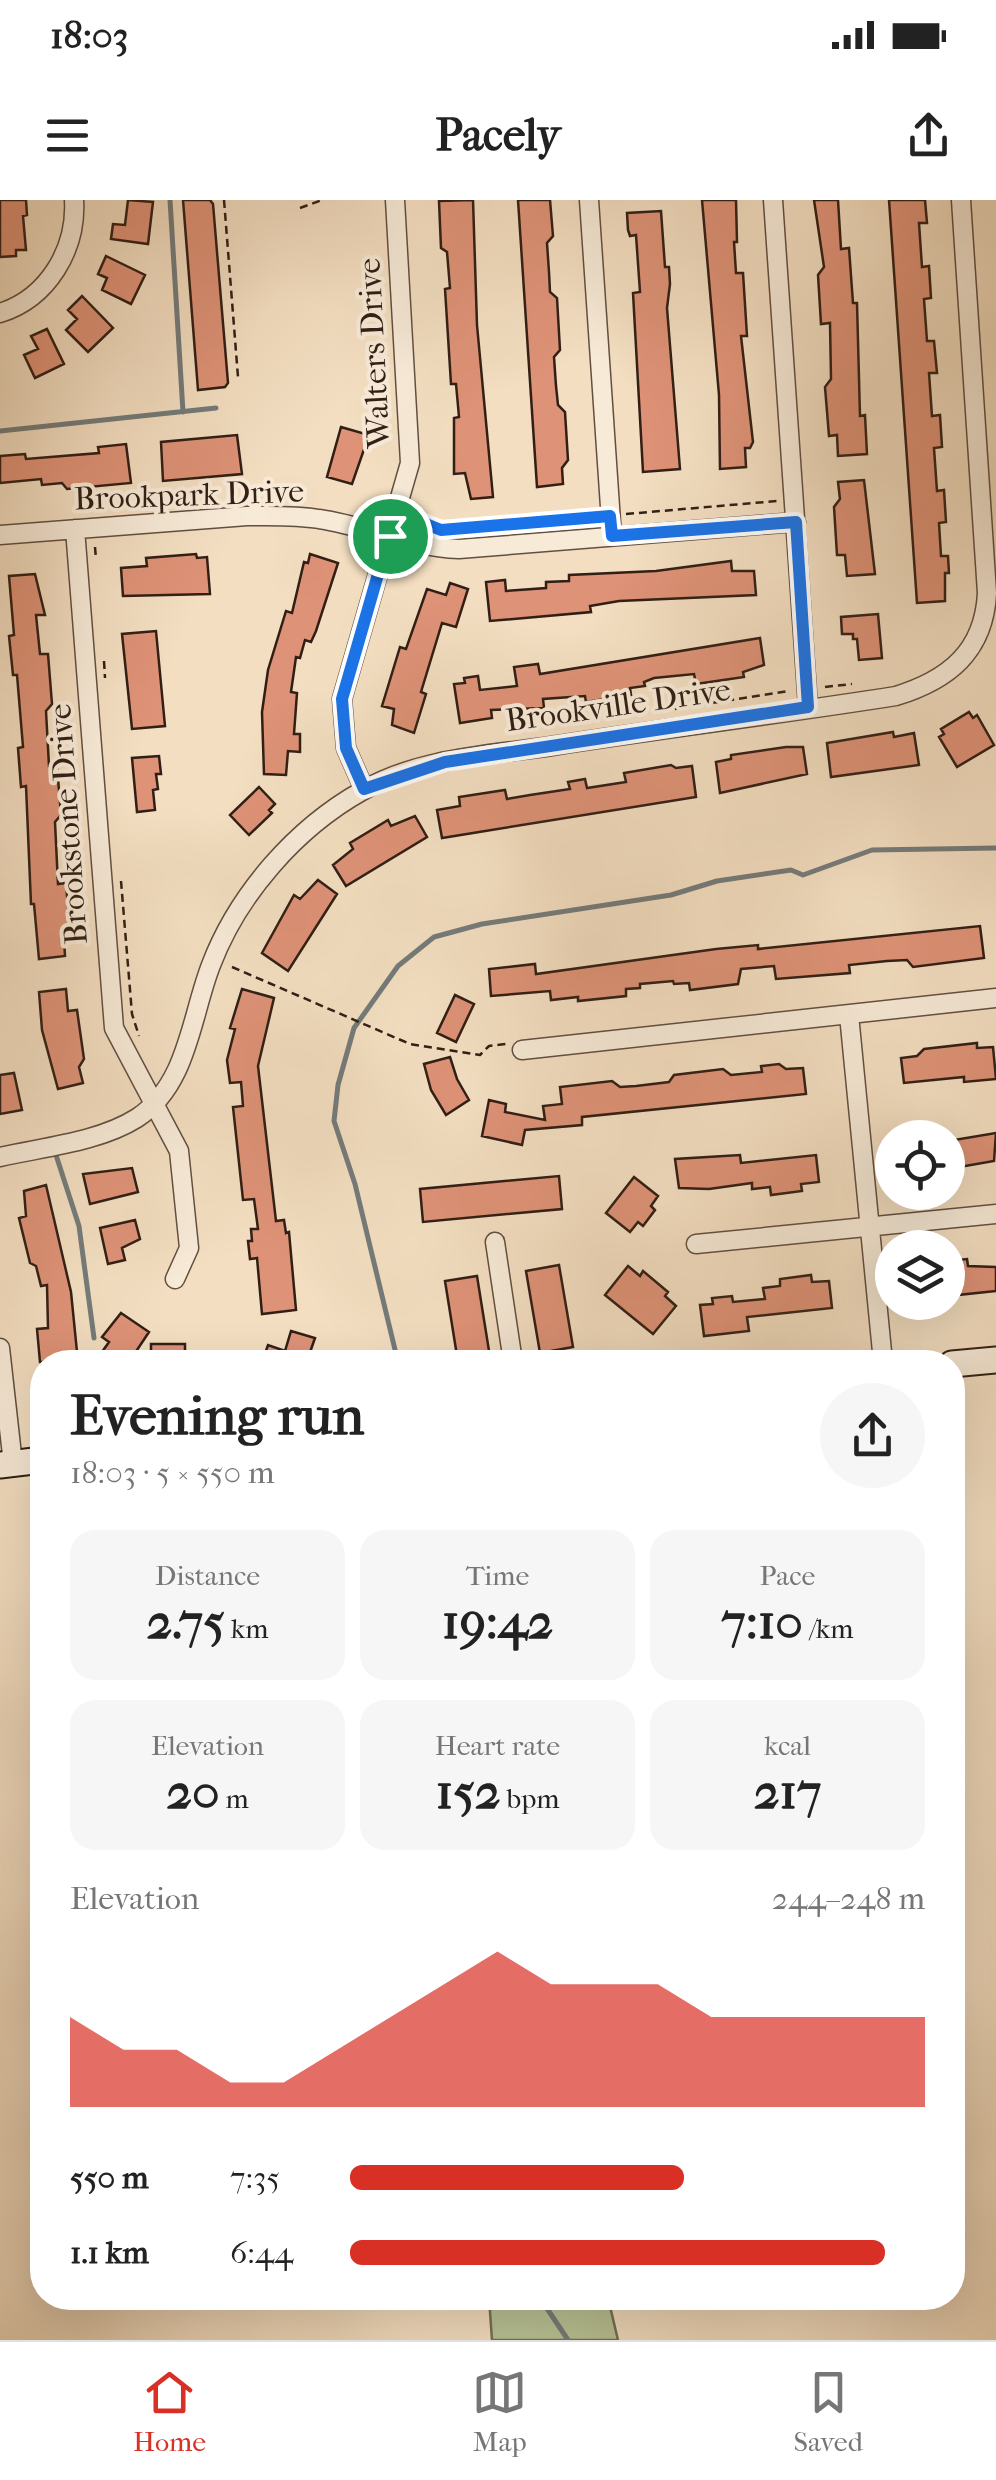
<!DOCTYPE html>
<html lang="en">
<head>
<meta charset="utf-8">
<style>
	body { margin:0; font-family:"IM FELL French Canon",serif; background:#f6f6f6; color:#222; height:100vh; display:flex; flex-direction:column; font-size:38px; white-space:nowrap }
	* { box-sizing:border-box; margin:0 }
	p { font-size:32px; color:#767676 }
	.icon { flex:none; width:55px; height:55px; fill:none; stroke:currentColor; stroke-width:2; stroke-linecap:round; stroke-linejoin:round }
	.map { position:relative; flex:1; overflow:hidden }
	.side { position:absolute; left:30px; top:1150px; width:935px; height:960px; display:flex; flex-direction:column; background:#fff; border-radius:40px; box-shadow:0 10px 40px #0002 }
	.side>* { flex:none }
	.fabs { position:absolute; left:875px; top:920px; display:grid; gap:20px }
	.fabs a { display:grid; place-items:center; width:90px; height:90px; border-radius:50%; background:#fff; box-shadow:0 10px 40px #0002; font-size:50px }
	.pin { position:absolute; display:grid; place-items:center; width:85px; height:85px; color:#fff; margin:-42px; border:5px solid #fff; border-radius:50%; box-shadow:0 2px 10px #0007 }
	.round { display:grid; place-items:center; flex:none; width:105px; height:105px; border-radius:52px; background:#f6f6f6 }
	.head { display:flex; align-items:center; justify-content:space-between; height:170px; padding:0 40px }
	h1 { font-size:55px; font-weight:800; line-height:75px }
	.metrics { display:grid; grid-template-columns:repeat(3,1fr); gap:15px; height:170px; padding:10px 40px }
	.metrics div { display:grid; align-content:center; border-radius:25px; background:#f6f6f6; text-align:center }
	.metrics b { font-size:50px; font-weight:800 }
	.metrics small { font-size:28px; font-weight:400 }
	.metrics p { font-size:28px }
	.chart { height:280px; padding:20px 40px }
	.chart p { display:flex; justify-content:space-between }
	.chart svg { width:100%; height:180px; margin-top:10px; fill:#d93025; opacity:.7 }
	ul { padding:0 40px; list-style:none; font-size:32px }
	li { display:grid; grid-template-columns:160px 120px 1fr; align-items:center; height:75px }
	li i { height:25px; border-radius:12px; background:#d93025 }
	.status { display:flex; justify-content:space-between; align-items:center; height:70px; padding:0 50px; background:#fff; direction:ltr }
	.status svg { height:28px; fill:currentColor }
	header { display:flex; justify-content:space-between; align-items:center; height:130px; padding:0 40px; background:#fff; font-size:45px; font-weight:800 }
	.dock { display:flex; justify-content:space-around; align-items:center; height:140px; border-top:2px solid #e0e0e0; background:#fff; font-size:28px; color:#767676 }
	.dock a { display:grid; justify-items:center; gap:5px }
	.dock .on { color:#d93025 }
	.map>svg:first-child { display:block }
</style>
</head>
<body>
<div class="status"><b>18:03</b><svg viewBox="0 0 49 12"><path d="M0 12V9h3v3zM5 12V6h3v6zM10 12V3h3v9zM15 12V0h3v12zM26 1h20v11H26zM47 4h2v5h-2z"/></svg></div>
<header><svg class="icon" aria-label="menu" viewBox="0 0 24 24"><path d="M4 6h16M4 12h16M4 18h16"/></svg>Pacely<svg class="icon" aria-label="share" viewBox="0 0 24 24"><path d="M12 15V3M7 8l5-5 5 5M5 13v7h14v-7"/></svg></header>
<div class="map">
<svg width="996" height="2140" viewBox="0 0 996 2140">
	<rect width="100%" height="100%" fill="#f3dec1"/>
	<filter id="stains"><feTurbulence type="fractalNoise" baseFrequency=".002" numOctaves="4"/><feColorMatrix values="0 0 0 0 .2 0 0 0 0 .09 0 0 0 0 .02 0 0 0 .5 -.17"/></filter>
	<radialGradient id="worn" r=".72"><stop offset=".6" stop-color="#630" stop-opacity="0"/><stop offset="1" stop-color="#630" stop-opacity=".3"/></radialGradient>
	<path fill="#b8c295" stroke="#747055" stroke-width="2.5" d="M 489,2098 L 608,2098 L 618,2140 L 492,2140 Z"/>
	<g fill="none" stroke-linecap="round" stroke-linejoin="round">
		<path stroke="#747b7a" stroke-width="5" d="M 170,0 L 183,212
			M 0,231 L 216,208
			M 55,952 L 79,1026 L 94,1138
			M 398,1162 L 355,984 L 334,921 L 338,885 L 354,828 L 398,766 L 434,737 L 482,724 L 671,695 L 717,681 L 791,670 L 803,675 L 872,650 L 996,648
			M 540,2098 L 568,2140"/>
	</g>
	<path fill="#de9277" stroke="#311f15" stroke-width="2.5" d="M 0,0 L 26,0 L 27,15 L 23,16 L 26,50 L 16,50 L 16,56 L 0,57 Z
		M 128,0 L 153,2 L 148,44 L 111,39 L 113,24 L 125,25 Z
		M 183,0 L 210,0 L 213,4 L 228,183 L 225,187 L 198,190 Z
		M 473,0 L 477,125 L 493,297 L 471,299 L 465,273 L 454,274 L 454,218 L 459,217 L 456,184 L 451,184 L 445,89 L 450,88 L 447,52 L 441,48 L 439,1 Z
		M 518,0 L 550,0 L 553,36 L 547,43 L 549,72 L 550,92 L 557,98 L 560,150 L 554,157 L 556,186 L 558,205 L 565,212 L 568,260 L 562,268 L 563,284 L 537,287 Z
		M 702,0 L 736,0 L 737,42 L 734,42 L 736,73 L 743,73 L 747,136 L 741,136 L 753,242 L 750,248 L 745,248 L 746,267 L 720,269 L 719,195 Z
		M 814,0 L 838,0 L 841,49 L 849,48 L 853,103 L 857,103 L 860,216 L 865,215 L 867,254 L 838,256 L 837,235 L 829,236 L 825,187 L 831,179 L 830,123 L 821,124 L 818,75 L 824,67 Z
		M 889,0 L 925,0 L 927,23 L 919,23 L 922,67 L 929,66 L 931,98 L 924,99 L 927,141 L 934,141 L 937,173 L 929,173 L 932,216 L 940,215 L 942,247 L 934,248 L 937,291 L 944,290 L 946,322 L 939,323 L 941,356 L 948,356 L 949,373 L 945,373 L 945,401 L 917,403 Z
		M 661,11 L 665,67 L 669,67 L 670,84 L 667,108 L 680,269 L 643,272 L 633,93 L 640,92 L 636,35 L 630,36 L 628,30 L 627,13 Z
		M 106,56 L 145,75 L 131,104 L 102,90 L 107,78 L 98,74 Z
		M 82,96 L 113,128 L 88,152 L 66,130 L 77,119 L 68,110 Z
		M 47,129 L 64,164 L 35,178 L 24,155 L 38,149 L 31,136 Z
		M 341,227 L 369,235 L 352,284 L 327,277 Z
		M 237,235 L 242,274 L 163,281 L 161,242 Z
		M 126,244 L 131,283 L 67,289 L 62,283 L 42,285 L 41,279 L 0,283 L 0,256 L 25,254 L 26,259 L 99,253 L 98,247 Z
		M 864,280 L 875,374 L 847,376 L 845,355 L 837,355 L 834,307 L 840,299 L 838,282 Z
		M 196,354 L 197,358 L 207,357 L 210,394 L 123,396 L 121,368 L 147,366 L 146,358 Z
		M 310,354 L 338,363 L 316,431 L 311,442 L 305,440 L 300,458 L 296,457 L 291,492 L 297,493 L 294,534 L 300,534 L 300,552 L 288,551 L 286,575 L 264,574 L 262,512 L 268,470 L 286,411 L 292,413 L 304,362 L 308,363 Z
		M 731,361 L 732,371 L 754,371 L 756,395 L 619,401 L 590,406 L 591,412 L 490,421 L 486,382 L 505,380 L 506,391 L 546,388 L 546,382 L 569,381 L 569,375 L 656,371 Z
		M 35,374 L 45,415 L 36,415 L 40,454 L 48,454 L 52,504 L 46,511 L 49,566 L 57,566 L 61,615 L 55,622 L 58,684 L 66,683 L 70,732 L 64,739 L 65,756 L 39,759 L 34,704 L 31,704 L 26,586 L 21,587 L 18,548 L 23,547 L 17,475 L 13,475 L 9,436 L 14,435 L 9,376 Z
		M 450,383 L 468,389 L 456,427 L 442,423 L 421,492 L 426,494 L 414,533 L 392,525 L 394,509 L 382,506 L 400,447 L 406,449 L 427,389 L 446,395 Z
		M 878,414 L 882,458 L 859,460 L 857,439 L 853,439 L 853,434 L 842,434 L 841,417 Z
		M 156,431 L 165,526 L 132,529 L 122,434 Z
		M 760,438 L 764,465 L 743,472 L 744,477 L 696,484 L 694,474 L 654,478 L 644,482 L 645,486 L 630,488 L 631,495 L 586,502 L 585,496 L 543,499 L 544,508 L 491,510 L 492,518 L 460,523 L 454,484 L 465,483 L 464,478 L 478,476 L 480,490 L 517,486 L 514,467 L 538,464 L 540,474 Z
		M 969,512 L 973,518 L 977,515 L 994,545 L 957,567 L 939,537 L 944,534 L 941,529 Z
		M 893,532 L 894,537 L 914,533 L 919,565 L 831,577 L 827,543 Z
		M 786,547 L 803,547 L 807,574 L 720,593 L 716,562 L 731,559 L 731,555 Z
		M 159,556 L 161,574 L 156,574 L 158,589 L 153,590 L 155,610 L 137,612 L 132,558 Z
		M 671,565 L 676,568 L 692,566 L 696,597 L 442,638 L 437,610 L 460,606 L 459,597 L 505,590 L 507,599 L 530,595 L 570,589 L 568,582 L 585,579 L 587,588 L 626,582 L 624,573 Z
		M 259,587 L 275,604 L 269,610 L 272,613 L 249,635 L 230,615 Z
		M 415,616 L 427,637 L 346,686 L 333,665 L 353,649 L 350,643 L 388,620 L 391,626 Z
		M 318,680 L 337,694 L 288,771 L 262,753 L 294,695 L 300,699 Z
		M 980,726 L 984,758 L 913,767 L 907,760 L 887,761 L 849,765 L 850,773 L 776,779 L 774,766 L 741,769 L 738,784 L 690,790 L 689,783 L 674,784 L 673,781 L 640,784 L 640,788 L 626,789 L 626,796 L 578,801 L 578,797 L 551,800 L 550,791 L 491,796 L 489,769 L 535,764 L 536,774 L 716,749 L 758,745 L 758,749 Z
		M 66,789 L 68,811 L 77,810 L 84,859 L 79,867 L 83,883 L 58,889 L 42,830 L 39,792 Z
		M 242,789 L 274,798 L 258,866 L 276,1021 L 284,1020 L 286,1033 L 289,1032 L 296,1110 L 262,1114 L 257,1058 L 250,1059 L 248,1041 L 252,1041 L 251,1029 L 258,1029 L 254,999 L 243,1000 L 233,907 L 243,906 L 241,882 L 230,883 L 227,860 L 235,829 L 230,828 Z
		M 455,795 L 474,804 L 456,842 L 437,833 Z
		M 977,843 L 977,848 L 993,847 L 996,879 L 964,882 L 964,877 L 904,883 L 901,858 L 917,856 L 924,849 Z
		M 450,857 L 457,879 L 469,900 L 446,915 L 431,890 L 424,864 Z
		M 779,864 L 786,869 L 803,868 L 806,894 L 582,917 L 582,925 L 525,930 L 522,945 L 482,936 L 489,900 L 506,904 L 505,912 L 545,920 L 543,906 L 562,904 L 560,887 L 612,881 L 620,887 L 636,886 L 669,882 L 674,875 L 723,869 L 731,875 L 762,872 L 761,866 Z
		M 14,873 L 22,910 L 0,914 L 0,875 Z
		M 996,933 L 994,961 L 948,969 L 948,941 Z
		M 740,955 L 741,963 L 816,955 L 819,982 L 801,984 L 802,991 L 771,995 L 770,987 L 752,989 L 752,983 L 709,989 L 679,988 L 675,959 Z
		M 132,968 L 138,992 L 90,1004 L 83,974 Z
		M 559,976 L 562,1009 L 423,1022 L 420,989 Z
		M 634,977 L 658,996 L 651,1006 L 655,1010 L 643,1026 L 638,1022 L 630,1032 L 606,1013 Z
		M 46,985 L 71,1092 L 78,1162 L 40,1162 L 37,1129 L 48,1128 L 47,1085 L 41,1086 L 36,1066 L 30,1063 L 19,1018 L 26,1016 L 24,991 Z
		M 135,1020 L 140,1039 L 122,1048 L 125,1060 L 108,1064 L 100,1028 Z
		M 967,1059 L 968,1066 L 996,1067 L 996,1091 L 948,1096 L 948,1061 Z
		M 559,1065 L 573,1147 L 540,1153 L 526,1071 Z
		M 628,1066 L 640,1076 L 643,1071 L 668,1092 L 665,1096 L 676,1106 L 653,1134 L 605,1095 Z
		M 811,1075 L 812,1082 L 829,1081 L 832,1108 L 747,1117 L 749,1131 L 704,1136 L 700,1105 L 713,1104 L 712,1098 L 732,1096 L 733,1102 L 765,1099 L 763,1088 L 780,1086 L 780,1079 Z
		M 477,1076 L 490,1157 L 458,1162 L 445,1081 Z
		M 121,1113 L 149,1132 L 129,1162 L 118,1162 L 102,1152 L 109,1142 L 102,1137 Z
		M 291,1131 L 315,1138 L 308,1158 L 312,1162 L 262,1162 L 268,1145 L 285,1151 Z
		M 151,1144 L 185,1144 L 185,1162 L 151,1162 Z"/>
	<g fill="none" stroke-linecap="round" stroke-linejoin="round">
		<g stroke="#624f40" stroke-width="21">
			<path id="street" d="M 589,0 L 612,336
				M 773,0 L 808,507
				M 0,113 C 48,98 77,49 74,0
				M 75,329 L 114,828 L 179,951 L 189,1048 L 175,1079
				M 0,335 L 247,316 C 271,316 296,315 319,319 C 367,326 410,347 459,349 L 796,322
				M 364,589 L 346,548 L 342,499 L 410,263 L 395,0
				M 849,815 L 883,1162
				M 522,850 L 996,798
				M 0,957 C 44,947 99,942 137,918 C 188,885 191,816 211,765 C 238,694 296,628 362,591 C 418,558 490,555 552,546 C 667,528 782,514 896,496 C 948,480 984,452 987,393 L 961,0
				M 495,1042 L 513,1162
				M 696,1044 L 996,1014
				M 0,1148 L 13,1264"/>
		</g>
		<g stroke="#311f15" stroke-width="29">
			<path id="secondary" d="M 952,1164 L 996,1160
				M 0,1265 L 42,1260"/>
		</g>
		<path stroke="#311f15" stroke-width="2.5" stroke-dasharray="8 5" stroke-linecap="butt" d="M 224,0 L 238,177
			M 300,8 L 322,0
			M 626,314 L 777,301
			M 413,319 L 441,329 L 593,318
			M 95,347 L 96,359
			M 104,461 L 105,478
			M 825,487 L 852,484
			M 662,511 L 788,491
			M 121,681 L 132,814 L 139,836
			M 232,767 L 410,844 L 480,855 L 489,846 L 506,844"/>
		<use href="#street" stroke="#f7ead7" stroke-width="18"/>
		<use href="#secondary" stroke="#f7ead7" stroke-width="25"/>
	</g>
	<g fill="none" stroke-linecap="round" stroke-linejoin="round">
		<g stroke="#fff" stroke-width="20">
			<path id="route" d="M 396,312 L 441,330 L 610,316 L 612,336 L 796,322 L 808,507 L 445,562 L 364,589 L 346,548 L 342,499 Z"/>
		</g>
		<use href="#route" stroke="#1a73e8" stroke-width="12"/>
	</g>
	<g text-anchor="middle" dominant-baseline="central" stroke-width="8" stroke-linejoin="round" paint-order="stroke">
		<g font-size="32" fill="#311f15" stroke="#f7ead7">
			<text transform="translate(374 153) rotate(-93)">Walters Drive</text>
			<text transform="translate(189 295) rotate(-2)">Brookpark Drive</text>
			<text transform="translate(618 505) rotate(-8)">Brookville Drive</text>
			<text transform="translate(68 624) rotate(-94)">Brookstone Drive</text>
		</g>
	</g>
	<rect width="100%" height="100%" filter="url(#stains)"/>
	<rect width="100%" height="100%" fill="url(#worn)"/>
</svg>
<div class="fabs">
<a><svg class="icon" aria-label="locate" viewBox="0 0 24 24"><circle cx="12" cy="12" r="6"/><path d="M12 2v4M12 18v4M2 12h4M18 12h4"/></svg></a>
<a><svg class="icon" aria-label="layers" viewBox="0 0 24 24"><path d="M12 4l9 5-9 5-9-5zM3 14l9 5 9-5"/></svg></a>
</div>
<div class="pin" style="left:390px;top:336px;background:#1e9e55"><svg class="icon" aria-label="arrive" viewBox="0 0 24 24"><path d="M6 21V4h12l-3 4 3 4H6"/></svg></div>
<section class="side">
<div class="head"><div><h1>Evening run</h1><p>18:03 · 5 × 550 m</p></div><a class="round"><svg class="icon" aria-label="share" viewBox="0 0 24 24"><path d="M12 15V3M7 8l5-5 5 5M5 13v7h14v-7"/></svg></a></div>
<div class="metrics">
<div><p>Distance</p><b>2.75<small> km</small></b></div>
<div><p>Time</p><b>19:42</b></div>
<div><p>Pace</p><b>7:10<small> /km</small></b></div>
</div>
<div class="metrics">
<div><p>Elevation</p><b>20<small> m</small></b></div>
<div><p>Heart rate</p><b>152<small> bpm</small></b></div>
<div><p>kcal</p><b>217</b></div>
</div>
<div class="chart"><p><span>Elevation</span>244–248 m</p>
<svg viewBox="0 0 160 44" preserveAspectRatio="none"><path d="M0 44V22L10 30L20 30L30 38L40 38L50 30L60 22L70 14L80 6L90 14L100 14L110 14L120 22L130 22L140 22L150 22L160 22V44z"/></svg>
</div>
<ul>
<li><b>550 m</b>7:35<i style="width:58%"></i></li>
<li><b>1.1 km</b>6:44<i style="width:93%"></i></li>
</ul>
</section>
</div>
<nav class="dock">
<a class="on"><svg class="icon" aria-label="home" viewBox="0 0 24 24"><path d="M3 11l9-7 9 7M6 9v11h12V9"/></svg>Home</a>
<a><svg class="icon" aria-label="map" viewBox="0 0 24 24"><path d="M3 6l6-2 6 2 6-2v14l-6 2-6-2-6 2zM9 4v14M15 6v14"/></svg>Map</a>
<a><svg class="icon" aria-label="saved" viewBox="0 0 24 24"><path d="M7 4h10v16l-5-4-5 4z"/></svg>Saved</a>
</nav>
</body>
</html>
